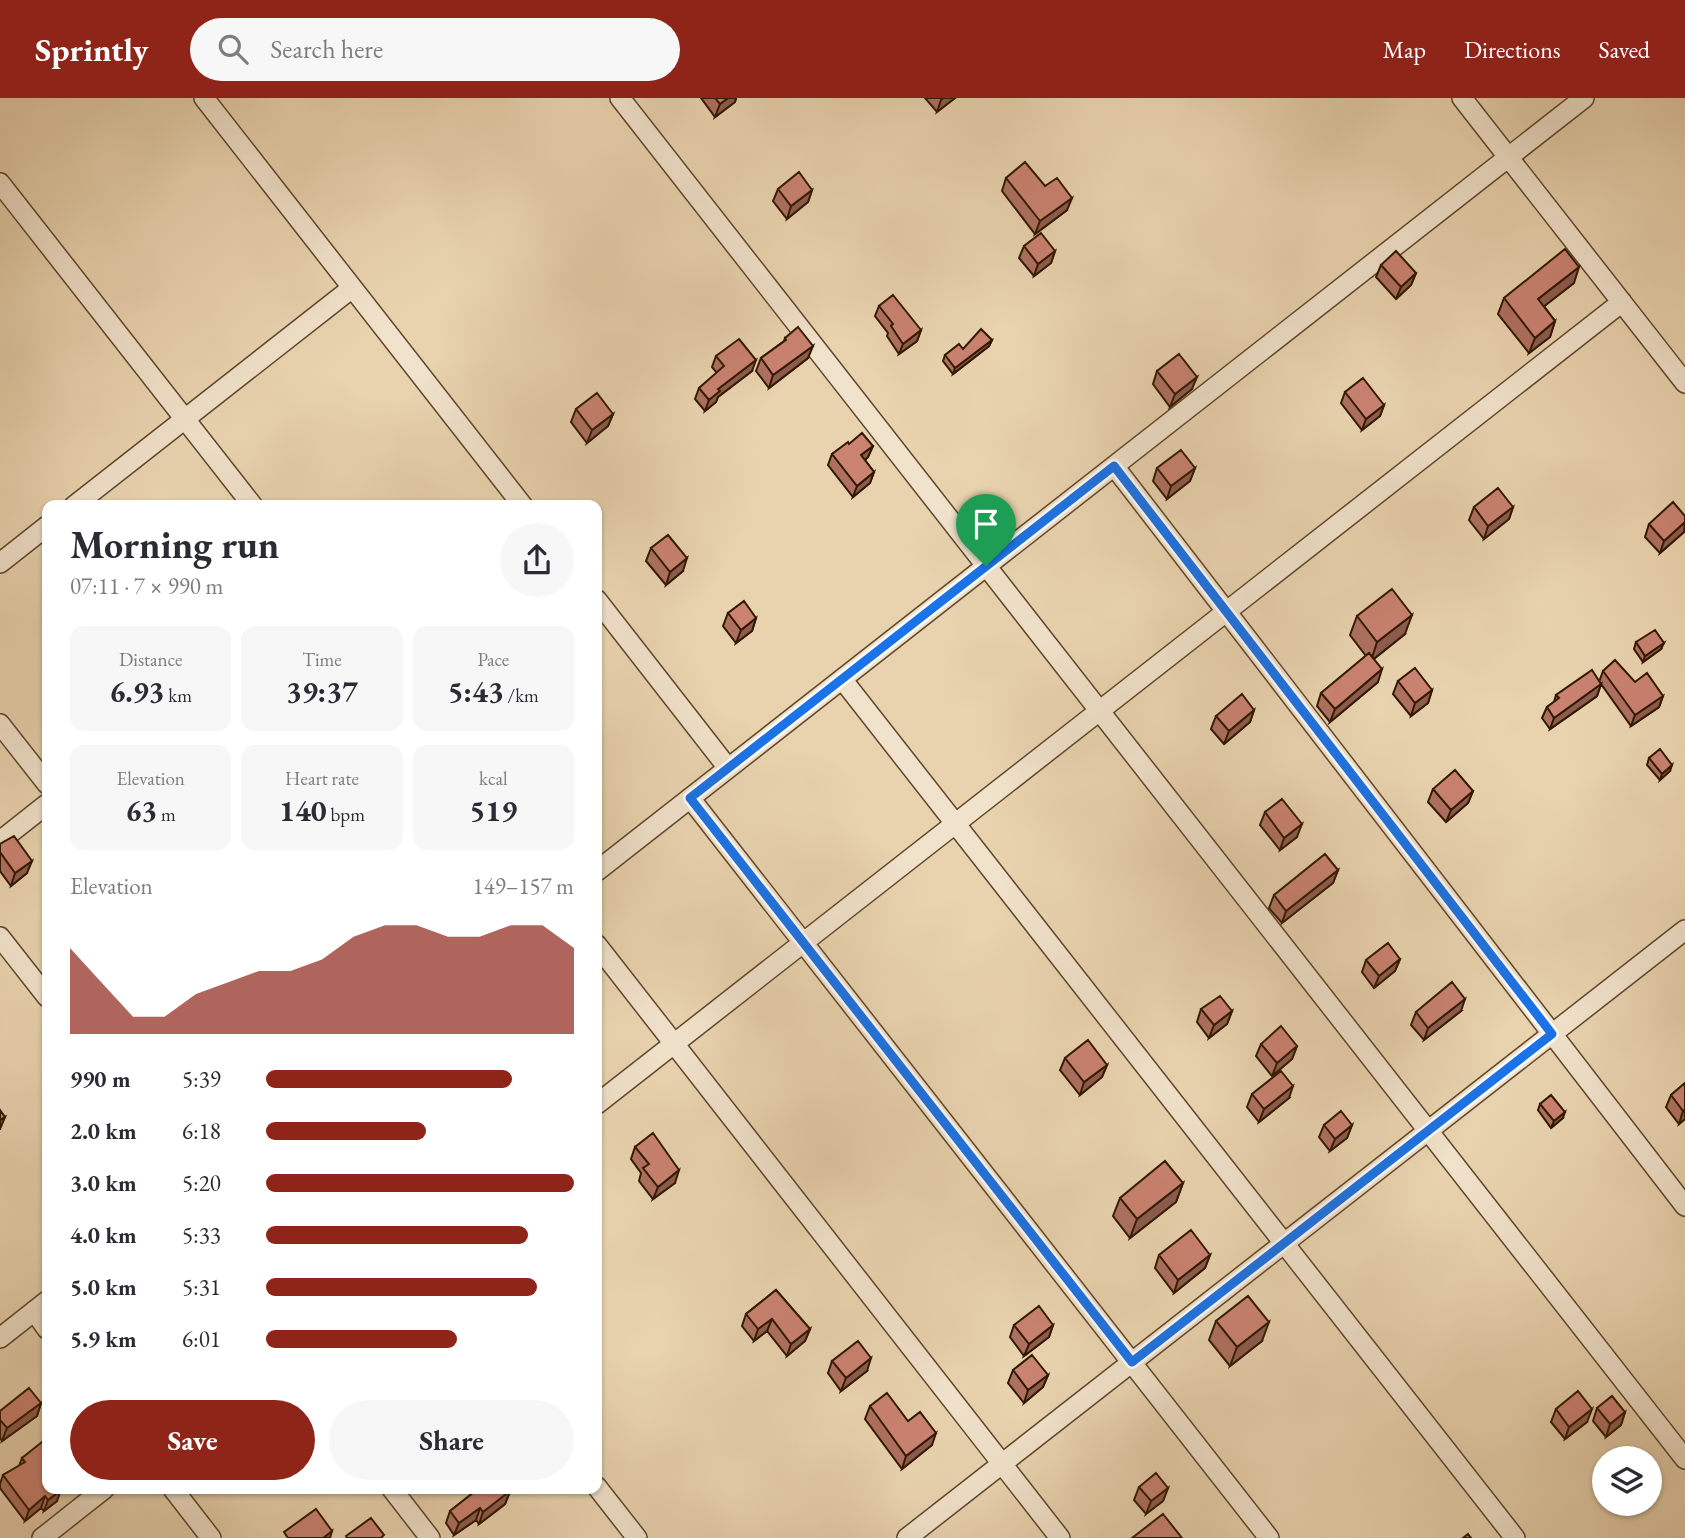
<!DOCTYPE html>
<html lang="en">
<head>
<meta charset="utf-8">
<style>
	body { margin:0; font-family:"EB Garamond",serif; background:#f7f7f7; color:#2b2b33; height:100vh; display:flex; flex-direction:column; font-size:26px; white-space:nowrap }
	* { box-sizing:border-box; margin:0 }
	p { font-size:23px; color:#7c7c81 }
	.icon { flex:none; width:38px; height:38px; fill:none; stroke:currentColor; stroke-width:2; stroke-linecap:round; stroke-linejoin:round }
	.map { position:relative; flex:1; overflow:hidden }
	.drawer { position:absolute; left:42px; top:402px; width:560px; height:994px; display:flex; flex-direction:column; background:#fff; border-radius:14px; box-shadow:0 2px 5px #0004 }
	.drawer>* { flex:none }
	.buttons { position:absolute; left:1592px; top:1348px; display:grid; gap:14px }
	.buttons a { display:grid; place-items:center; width:70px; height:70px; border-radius:50%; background:#fff; box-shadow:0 2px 5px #0004; font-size:35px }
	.pin { position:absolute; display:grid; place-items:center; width:60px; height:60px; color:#fff; margin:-72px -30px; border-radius:50% 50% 50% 0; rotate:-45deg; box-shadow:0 0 7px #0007 }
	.pin .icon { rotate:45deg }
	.round { display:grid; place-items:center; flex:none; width:74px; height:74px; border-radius:37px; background:#f7f7f7 }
	.headline { display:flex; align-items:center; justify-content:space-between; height:119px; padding:0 28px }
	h1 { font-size:38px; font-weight:700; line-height:52px }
	.stats { display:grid; grid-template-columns:repeat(3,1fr); gap:10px; height:119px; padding:7px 28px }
	.stats div { display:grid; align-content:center; border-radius:14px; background:#f7f7f7; text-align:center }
	.stats b { font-size:30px; font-weight:700 }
	.stats small { font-size:19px; font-weight:400 }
	.stats p { font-size:19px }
	.chart { height:196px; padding:14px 28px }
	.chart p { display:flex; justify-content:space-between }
	.chart svg { width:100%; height:126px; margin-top:7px; fill:#8f2418; opacity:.7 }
	.button { display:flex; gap:14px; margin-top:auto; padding:14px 28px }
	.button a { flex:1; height:80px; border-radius:42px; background:#8f2418; color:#fff; font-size:28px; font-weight:700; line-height:80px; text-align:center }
	.button a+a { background:#f7f7f7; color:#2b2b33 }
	ul { padding:0 28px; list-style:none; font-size:23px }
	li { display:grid; grid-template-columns:112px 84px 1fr; align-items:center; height:52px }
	li i { height:18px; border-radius:9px; background:#8f2418 }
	header { display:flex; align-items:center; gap:42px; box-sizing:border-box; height:98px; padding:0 35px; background:#8f2418; color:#fff }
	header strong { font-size:33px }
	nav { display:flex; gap:38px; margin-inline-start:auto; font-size:24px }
	.search { width:490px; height:63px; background:#f7f7f7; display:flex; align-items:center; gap:18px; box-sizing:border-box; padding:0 24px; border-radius:38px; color:#7c7c81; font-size:26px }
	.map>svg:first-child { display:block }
</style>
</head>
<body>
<header>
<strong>Sprintly</strong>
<div class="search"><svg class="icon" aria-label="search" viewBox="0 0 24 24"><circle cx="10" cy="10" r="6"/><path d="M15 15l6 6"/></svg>Search here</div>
<nav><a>Map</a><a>Directions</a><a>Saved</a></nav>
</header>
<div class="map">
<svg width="1685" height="1440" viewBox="0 0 1685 1440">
	<rect width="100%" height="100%" fill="#e9d3af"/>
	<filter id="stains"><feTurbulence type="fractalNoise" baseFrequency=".00286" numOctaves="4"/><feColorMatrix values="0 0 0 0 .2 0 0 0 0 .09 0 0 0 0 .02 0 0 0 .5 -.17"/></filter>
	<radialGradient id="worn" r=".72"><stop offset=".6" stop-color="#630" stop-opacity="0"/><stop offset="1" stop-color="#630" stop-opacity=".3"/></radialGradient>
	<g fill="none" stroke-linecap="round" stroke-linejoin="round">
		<g stroke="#5f472c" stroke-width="22">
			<path id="street" d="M 204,0 L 523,408
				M 620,0 L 1685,1361
				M 1462,0 L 1685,285
				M 0,85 L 253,408
				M 1114,368 L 1685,1108
				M 74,408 L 352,190
				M 0,465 L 47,428
				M 597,502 L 728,670
				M 842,581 L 1515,1440
				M 0,626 L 47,686
				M 690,700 L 1269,1440
				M 0,743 L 47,706
				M 597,773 L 1584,0
				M 0,839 L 47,899
				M 597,847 L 1060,1440
				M 597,1006 L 1622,204
				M 34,1213 L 47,1231
				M 0,1240 L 47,1203
				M 597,1389 L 637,1440
				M 173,1391 L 211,1440
				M 392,1391 L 430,1440
				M 42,1440 L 104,1391
				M 907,1440 L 1685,832"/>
		</g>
		<use href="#street" stroke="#f1e2cb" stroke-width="19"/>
	</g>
	<path fill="#ae7061" stroke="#311800" stroke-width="2" d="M 701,0 L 736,0 L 735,4 L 715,19 Z
		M 925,0 L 955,0 L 937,14 Z
		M 1006,80 L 1045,88 L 1067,112 L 1035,136 L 1002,93 Z
		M 778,91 L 812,92 L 808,104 L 787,121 L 773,103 Z
		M 1024,148 L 1055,153 L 1051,165 L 1034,178 L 1019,160 Z
		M 1381,167 L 1416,175 L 1411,187 L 1396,201 L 1376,179 Z
		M 1574,185 L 1544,208 L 1555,223 L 1550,239 L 1529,255 L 1498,216 L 1504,200 Z
		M 879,208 L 921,232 L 917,243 L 899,256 L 887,238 L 888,235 L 875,218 Z
		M 785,240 L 808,260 L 769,290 L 756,273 L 761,260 L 784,243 Z
		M 992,242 L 989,248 L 953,276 L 943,263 L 945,257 Z
		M 716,258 L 752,273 L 718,299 L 716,304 L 705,313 L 695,301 L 699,290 L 717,275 L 712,269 Z
		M 1157,273 L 1192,291 L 1170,309 L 1153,286 Z
		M 1345,294 L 1384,307 L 1380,318 L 1362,332 L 1341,305 Z
		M 576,311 L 613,316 L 608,328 L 587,345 L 571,324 Z
		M 849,346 L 873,348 L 868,359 L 865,362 L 874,374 L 870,385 L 853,399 L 828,367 L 832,356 Z
		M 1157,370 L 1195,370 L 1190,383 L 1167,401 L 1153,383 Z
		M 1474,409 L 1513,409 L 1509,421 L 1484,441 L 1469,422 Z
		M 1685,418 L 1685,430 L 1684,434 L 1660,455 L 1645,439 L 1649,426 Z
		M 651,450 L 683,473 L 666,487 L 646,463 Z
		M 728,515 L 756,520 L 752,533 L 736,545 L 723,528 Z
		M 1357,518 L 1405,536 L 1374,561 L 1378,584 L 1330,624 L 1317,608 L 1321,595 L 1366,558 L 1350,537 Z
		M 1636,544 L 1661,551 L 1643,564 L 1634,551 Z
		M 1603,573 L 1635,584 L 1663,598 L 1659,609 L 1631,628 L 1601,586 L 1597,598 L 1550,631 L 1542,620 L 1547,609 L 1554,604 L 1556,597 L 1599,584 Z
		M 1398,583 L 1432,592 L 1428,605 L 1411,618 L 1393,596 Z
		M 1254,612 L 1250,624 L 1224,646 L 1211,631 L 1216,618 Z
		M 1649,660 L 1670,673 L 1660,682 L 1647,667 Z
		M 1433,691 L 1473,693 L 1468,705 L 1446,724 L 1428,704 Z
		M 1265,714 L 1297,739 L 1280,752 L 1260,727 Z
		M 0,754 L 27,775 L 11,788 L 0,773 Z
		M 1338,772 L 1333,785 L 1282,825 L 1269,810 L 1274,797 Z
		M 1400,861 L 1395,873 L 1374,890 L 1362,874 L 1366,862 Z
		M 1201,911 L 1232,913 L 1227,926 L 1209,940 L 1197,924 Z
		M 1461,913 L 1424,942 L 1411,927 L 1416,914 Z
		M 1261,946 L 1297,948 L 1292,961 L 1272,978 L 1256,958 Z
		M 1065,960 L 1107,967 L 1102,979 L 1080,997 L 1060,972 Z
		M 1685,985 L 1685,1021 L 1679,1026 L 1666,1009 L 1671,997 Z
		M 1252,996 L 1289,1000 L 1259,1024 L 1247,1009 Z
		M 1540,1006 L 1563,1020 L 1551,1030 L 1538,1012 Z
		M 1324,1027 L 1352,1027 L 1347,1040 L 1330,1053 L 1319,1039 Z
		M 635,1049 L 675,1085 L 653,1101 L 639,1083 L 641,1075 L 631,1061 Z
		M 1183,1085 L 1176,1104 L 1130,1140 L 1113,1118 L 1120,1100 Z
		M 1159,1157 L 1210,1157 L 1205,1170 L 1174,1195 L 1155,1170 Z
		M 776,1192 L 810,1231 L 805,1243 L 787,1258 L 767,1233 L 754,1243 L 742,1228 L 746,1216 Z
		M 1216,1223 L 1262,1243 L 1230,1268 L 1209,1242 Z
		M 1014,1227 L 1053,1227 L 1049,1239 L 1024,1258 L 1010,1239 Z
		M 832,1263 L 867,1273 L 841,1293 L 828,1275 Z
		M 1013,1272 L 1048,1277 L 1043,1289 L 1024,1305 L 1008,1285 Z
		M 41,1305 L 37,1318 L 2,1343 L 0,1340 L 0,1313 Z
		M 870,1308 L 908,1323 L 932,1347 L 902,1371 L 865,1321 Z
		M 1597,1310 L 1625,1314 L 1621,1327 L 1606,1339 L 1593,1323 Z
		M 1556,1311 L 1587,1324 L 1565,1341 L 1551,1324 Z
		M 22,1360 L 57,1403 L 44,1413 L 41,1410 L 25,1423 L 0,1390 L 0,1386 L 3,1377 L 19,1368 Z
		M 1139,1389 L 1168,1390 L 1163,1403 L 1146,1416 L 1134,1402 Z
		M 471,1391 L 514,1391 L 509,1396 L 505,1406 L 479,1426 L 476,1422 L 454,1437 L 446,1425 L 450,1413 L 474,1394 Z"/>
	<path fill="#8d5b4f" stroke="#311800" stroke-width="2" d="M 728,0 L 736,0 L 735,4 L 715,19 L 720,6 Z
		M 943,0 L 955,0 L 937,14 L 941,2 Z
		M 812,92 L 808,104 L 787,121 L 791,108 Z
		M 1072,100 L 1067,112 L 1035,136 L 1040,123 Z
		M 1055,153 L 1051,165 L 1034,178 L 1038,166 Z
		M 1579,169 L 1574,185 L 1533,217 L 1538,201 Z
		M 1416,175 L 1411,187 L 1396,201 L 1401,189 Z
		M 1555,223 L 1550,239 L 1529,255 L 1535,240 Z
		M 921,232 L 917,243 L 899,256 L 903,246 Z
		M 992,242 L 989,248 L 953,276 L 955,270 Z
		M 813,248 L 808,260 L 769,290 L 773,277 Z
		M 756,262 L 752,273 L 718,299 L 716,304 L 705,313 L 709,302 L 718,291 Z
		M 1197,279 L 1192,291 L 1170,309 L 1175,296 Z
		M 1384,307 L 1380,318 L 1362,332 L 1366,321 Z
		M 613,316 L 608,328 L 587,345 L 592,332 Z
		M 873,348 L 868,359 L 857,369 L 861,357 Z
		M 1195,370 L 1190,383 L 1167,401 L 1171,388 Z
		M 874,374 L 870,385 L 853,399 L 857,388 Z
		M 1513,409 L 1509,421 L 1484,441 L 1488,428 Z
		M 1685,424 L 1684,434 L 1660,455 L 1664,443 Z
		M 687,460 L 683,473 L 666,487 L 670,474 Z
		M 1412,517 L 1405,536 L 1371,563 L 1377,544 Z
		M 756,520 L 752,533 L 736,545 L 741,532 Z
		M 1664,545 L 1661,551 L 1643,564 L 1645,558 Z
		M 1382,571 L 1378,584 L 1330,624 L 1335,611 Z
		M 1601,586 L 1597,598 L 1550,631 L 1554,620 Z
		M 1432,592 L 1428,605 L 1411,618 L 1415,605 Z
		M 1663,598 L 1659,609 L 1631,628 L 1635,617 Z
		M 1254,612 L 1250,624 L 1224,646 L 1229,633 Z
		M 1672,667 L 1670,673 L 1660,682 L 1662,676 Z
		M 1473,693 L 1468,705 L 1446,724 L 1451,712 Z
		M 1302,726 L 1297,739 L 1280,752 L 1284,740 Z
		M 32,763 L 27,775 L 11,788 L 15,775 Z
		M 1338,772 L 1333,785 L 1282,825 L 1286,813 Z
		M 1400,861 L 1395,873 L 1374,890 L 1379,878 Z
		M 1465,901 L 1461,913 L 1424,942 L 1428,930 Z
		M 1232,913 L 1227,926 L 1209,940 L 1214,927 Z
		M 1297,948 L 1292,961 L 1272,978 L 1277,965 Z
		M 1107,967 L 1102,979 L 1080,997 L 1084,984 Z
		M 1293,988 L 1289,1000 L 1259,1024 L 1264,1011 Z
		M 1685,1012 L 1685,1021 L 1679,1026 L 1683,1013 Z
		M 1565,1014 L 1563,1020 L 1551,1030 L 1554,1023 Z
		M 5,1019 L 0,1031 L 0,1032 L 0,1022 Z
		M 1352,1027 L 1347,1040 L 1330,1053 L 1335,1041 Z
		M 679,1072 L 675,1085 L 653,1101 L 658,1089 Z
		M 1183,1085 L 1176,1104 L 1130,1140 L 1137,1121 Z
		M 1210,1157 L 1205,1170 L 1174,1195 L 1178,1182 Z
		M 772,1221 L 767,1233 L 754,1243 L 758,1231 Z
		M 1269,1224 L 1262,1243 L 1230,1268 L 1237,1249 Z
		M 1053,1227 L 1049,1239 L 1024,1258 L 1029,1246 Z
		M 810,1231 L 805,1243 L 787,1258 L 791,1246 Z
		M 871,1260 L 867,1273 L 841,1293 L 846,1280 Z
		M 1048,1277 L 1043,1289 L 1024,1305 L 1028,1292 Z
		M 41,1305 L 37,1318 L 2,1343 L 7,1330 Z
		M 1592,1311 L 1587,1324 L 1565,1341 L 1569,1329 Z
		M 1625,1314 L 1621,1327 L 1606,1339 L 1610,1326 Z
		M 936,1335 L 932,1347 L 902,1371 L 906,1358 Z
		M 1168,1390 L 1163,1403 L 1146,1416 L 1151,1403 Z
		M 505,1391 L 514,1391 L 509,1396 L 505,1406 L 479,1426 L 483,1414 Z
		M 61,1392 L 57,1403 L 44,1413 L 48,1402 Z
		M 45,1398 L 41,1410 L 25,1423 L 29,1412 Z
		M 480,1410 L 476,1422 L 454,1437 L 459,1425 Z
		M 332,1433 L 330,1440 L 323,1440 Z"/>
	<path fill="#ca8271" stroke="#311800" stroke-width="2" d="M 715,0 L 728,0 L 720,6 Z
		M 1025,64 L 1045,88 L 1057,80 L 1072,100 L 1040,123 L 1006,80 Z
		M 799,74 L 812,92 L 791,108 L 778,91 Z
		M 1041,135 L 1055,153 L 1038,166 L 1024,148 Z
		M 1565,151 L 1579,169 L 1538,201 L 1555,223 L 1535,240 L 1504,200 Z
		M 1396,153 L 1416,175 L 1401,189 L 1381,167 Z
		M 893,197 L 921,232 L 903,246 L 891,228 L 893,226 L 879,208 Z
		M 798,229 L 813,248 L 773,277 L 761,260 L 786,242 L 785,240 Z
		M 981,231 L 992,242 L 955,270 L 945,257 L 959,246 L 963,251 Z
		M 739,241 L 756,262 L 718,291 L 720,293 L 709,302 L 699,290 L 724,268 L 716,258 Z
		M 1179,256 L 1197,279 L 1175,296 L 1157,273 Z
		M 1363,280 L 1384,307 L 1366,321 L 1345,294 Z
		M 597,295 L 613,316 L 592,332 L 576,311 Z
		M 862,335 L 873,348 L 861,357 L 874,374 L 857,388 L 832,356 L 848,344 L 849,346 Z
		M 1181,352 L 1195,370 L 1171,388 L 1157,370 Z
		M 1498,390 L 1513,409 L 1488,428 L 1474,409 Z
		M 1673,404 L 1685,418 L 1685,424 L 1664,443 L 1649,426 Z
		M 668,437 L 687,460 L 670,474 L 651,450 Z
		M 1392,491 L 1412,517 L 1377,544 L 1357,518 Z
		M 744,503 L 756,520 L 741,532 L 728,515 Z
		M 1655,532 L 1664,545 L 1645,558 L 1636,544 Z
		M 1369,555 L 1382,571 L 1335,611 L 1321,595 Z
		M 1615,562 L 1635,584 L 1647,575 L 1663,598 L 1635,617 L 1603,573 Z
		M 1415,570 L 1432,592 L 1415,605 L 1398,583 Z
		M 1592,572 L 1601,586 L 1554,620 L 1547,609 L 1559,600 L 1556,597 Z
		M 1242,596 L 1254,612 L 1229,633 L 1216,618 Z
		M 1660,651 L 1672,667 L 1662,676 L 1649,660 Z
		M 1455,672 L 1473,693 L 1451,712 L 1433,691 Z
		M 1282,701 L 1302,726 L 1284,740 L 1265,714 Z
		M 14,738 L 32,763 L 15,775 L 0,754 L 0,746 Z
		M 1325,756 L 1338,772 L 1286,813 L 1274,797 Z
		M 1388,845 L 1400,861 L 1379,878 L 1366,862 Z
		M 1452,884 L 1465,901 L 1428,930 L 1416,914 Z
		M 1220,898 L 1232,913 L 1214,927 L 1201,911 Z
		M 1281,928 L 1297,948 L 1277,965 L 1261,946 Z
		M 1088,942 L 1107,967 L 1084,984 L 1065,960 Z
		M 1281,973 L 1293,988 L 1264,1011 L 1252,996 Z
		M 1685,985 L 1685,1012 L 1683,1013 L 1671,997 Z
		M 1551,997 L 1565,1014 L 1554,1023 L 1540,1006 Z
		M 0,1012 L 5,1019 L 0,1022 Z
		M 1341,1013 L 1352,1027 L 1335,1041 L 1324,1027 Z
		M 653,1035 L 679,1072 L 658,1089 L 643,1070 L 649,1066 L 635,1049 Z
		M 1165,1063 L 1183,1085 L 1137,1121 L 1120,1100 Z
		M 1191,1132 L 1210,1157 L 1178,1182 L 1159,1157 Z
		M 776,1192 L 810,1231 L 791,1246 L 772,1221 L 758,1231 L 746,1216 Z
		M 1248,1198 L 1269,1224 L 1237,1249 L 1216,1223 Z
		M 1039,1208 L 1053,1227 L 1029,1246 L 1014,1227 Z
		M 858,1243 L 871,1260 L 846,1280 L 832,1263 Z
		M 1032,1257 L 1048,1277 L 1028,1292 L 1013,1272 Z
		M 29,1290 L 41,1305 L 7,1330 L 0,1322 L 0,1313 Z
		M 1578,1293 L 1592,1311 L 1569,1329 L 1556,1311 Z
		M 887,1295 L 908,1323 L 920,1314 L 936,1335 L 906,1358 L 870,1308 Z
		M 1612,1298 L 1625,1314 L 1610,1326 L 1597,1310 Z
		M 47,1340 L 47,1391 L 61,1392 L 48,1402 L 45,1398 L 29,1412 L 3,1377 L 25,1364 L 22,1360 Z
		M 1156,1375 L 1168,1390 L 1151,1403 L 1139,1389 Z
		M 478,1391 L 508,1391 L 510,1393 L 483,1414 L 480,1410 L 459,1425 L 450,1413 Z
		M 316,1411 L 332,1433 L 323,1440 L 288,1440 L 284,1434 Z
		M 1163,1416 L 1182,1440 L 1132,1440 Z
		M 371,1420 L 384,1437 L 381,1440 L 347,1440 L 346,1438 Z
		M 1468,1436 L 1471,1440 L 1463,1440 Z"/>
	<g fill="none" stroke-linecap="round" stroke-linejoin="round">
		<g stroke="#fff" stroke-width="14">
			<path id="route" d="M 1114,368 L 1552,936 L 1132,1264 L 690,700 Z"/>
		</g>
		<use href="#route" stroke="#1a73e8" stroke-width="9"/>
	</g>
	<rect width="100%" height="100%" filter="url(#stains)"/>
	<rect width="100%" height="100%" fill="url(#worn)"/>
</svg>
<div class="buttons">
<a><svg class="icon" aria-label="layers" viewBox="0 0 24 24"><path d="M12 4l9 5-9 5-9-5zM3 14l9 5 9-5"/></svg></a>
</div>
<div class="pin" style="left:986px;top:468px;background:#1e9e55"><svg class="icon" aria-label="arrive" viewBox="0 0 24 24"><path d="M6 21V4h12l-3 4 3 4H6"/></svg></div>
<section class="drawer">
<div class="headline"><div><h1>Morning run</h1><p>07:11 · 7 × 990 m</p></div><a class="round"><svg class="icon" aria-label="share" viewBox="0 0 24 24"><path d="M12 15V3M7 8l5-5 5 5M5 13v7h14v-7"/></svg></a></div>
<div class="stats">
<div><p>Distance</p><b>6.93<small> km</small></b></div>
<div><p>Time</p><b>39:37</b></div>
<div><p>Pace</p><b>5:43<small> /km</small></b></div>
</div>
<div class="stats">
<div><p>Elevation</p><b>63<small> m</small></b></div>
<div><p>Heart rate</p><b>140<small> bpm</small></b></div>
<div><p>kcal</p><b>519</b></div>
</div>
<div class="chart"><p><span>Elevation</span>149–157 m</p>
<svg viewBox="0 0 160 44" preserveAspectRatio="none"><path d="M0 44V14L10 26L20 38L30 38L40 30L50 26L60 22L70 22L80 18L90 10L100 6L110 6L120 10L130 10L140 6L150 6L160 14V44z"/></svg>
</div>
<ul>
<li><b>990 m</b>5:39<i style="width:80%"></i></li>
<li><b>2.0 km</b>6:18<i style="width:52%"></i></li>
<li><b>3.0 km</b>5:20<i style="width:100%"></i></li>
<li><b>4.0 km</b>5:33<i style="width:85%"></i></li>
<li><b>5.0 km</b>5:31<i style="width:88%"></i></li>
<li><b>5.9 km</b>6:01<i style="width:62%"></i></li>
</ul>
<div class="button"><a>Save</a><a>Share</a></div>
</section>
</div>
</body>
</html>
